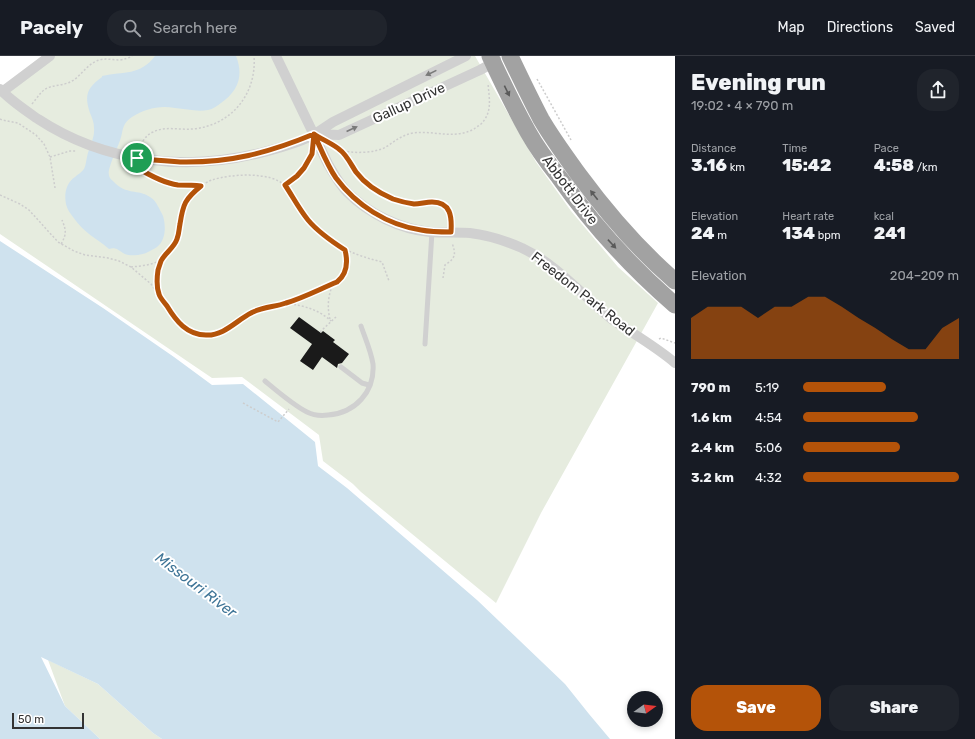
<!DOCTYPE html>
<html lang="en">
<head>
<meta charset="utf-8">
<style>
	body { margin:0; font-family:Rubik,sans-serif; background:#20242c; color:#f1f3f6; height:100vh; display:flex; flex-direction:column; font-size:15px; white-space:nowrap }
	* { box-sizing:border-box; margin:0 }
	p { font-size:13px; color:#9ea1a6 }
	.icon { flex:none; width:22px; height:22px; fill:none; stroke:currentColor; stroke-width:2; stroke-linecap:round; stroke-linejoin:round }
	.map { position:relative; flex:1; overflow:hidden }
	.panel { display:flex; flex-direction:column; background:#171b24; width:300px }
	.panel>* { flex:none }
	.needle { width:26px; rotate:75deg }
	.fabs { position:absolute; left:627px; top:635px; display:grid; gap:8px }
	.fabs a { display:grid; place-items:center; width:36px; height:36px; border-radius:50%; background:#171b24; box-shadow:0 2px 6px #0003; font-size:20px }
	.scale { position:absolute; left:12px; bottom:10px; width:72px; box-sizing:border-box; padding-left:4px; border:2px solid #333; border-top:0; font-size:11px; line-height:14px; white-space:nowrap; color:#333; -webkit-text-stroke:3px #fff; paint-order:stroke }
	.pin { position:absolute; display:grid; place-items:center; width:34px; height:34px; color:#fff; margin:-17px; border:2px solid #fff; border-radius:50%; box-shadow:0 1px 4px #0007 }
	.round { display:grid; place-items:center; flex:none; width:42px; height:42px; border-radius:16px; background:#20242c }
	.summary { display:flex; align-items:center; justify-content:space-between; height:68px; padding:0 16px }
	h1 { font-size:22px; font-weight:800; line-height:30px }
	.stats { display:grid; grid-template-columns:repeat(3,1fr); gap:6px; height:68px; padding:4px 16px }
	.stats div { display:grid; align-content:center }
	.stats b { font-size:17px; font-weight:800 }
	.stats small { font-size:11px; font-weight:400 }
	.stats p { font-size:11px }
	.chart { height:112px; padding:8px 16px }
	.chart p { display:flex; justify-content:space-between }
	.chart svg { width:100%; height:72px; margin-top:4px; fill:#b45309; opacity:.7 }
	.primary-button { display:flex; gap:8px; margin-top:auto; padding:8px 16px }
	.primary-button a { flex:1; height:46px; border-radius:16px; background:#b45309; color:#fff; font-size:16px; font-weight:800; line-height:46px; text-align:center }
	.primary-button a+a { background:#20242c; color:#f1f3f6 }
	ul { padding:0 16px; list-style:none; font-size:13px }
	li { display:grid; grid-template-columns:64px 48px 1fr; align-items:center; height:30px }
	li i { height:10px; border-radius:5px; background:#b45309 }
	header { display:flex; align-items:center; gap:24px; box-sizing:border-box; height:56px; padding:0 20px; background:#171b24; border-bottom:1px solid #363941 }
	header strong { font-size:19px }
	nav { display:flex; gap:22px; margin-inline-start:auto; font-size:14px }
	.search { width:280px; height:36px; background:#20242c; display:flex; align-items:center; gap:10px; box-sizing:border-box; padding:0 14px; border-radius:16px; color:#9ea1a6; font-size:15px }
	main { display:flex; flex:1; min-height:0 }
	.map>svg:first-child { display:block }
</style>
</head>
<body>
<header>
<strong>Pacely</strong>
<div class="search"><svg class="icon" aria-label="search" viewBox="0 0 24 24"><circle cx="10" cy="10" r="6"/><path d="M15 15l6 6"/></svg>Search here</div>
<nav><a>Map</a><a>Directions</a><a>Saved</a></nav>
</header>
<main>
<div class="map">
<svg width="675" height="683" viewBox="0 0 675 683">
	<rect width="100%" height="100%" fill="#fff"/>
	<path fill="#e6ecdf" d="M 42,0 L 475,0 L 536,106 L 571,155 L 618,211 L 658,247 L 541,457 L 496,547 L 361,436 L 353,428 L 323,405 L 319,379 L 242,321 L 212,322 L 0,178 L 0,33 Z
		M 48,604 L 98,628 L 153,677 L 162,683 L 100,683 L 65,650 Z"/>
	<path fill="#cfe2ee" d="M 155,0 L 236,0 C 244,20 238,35 221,47 C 217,50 213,53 208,54 C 197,56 186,53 175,52 C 159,49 145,53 132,61 C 120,69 124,77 119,87 C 117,93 107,114 109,119 C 109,122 112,124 114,126 C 126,139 138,133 150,141 C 155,144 156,147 159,152 C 160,155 162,157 163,160 C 166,170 166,184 157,191 C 154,193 150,195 146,197 C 141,199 128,201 123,197 C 118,194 116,191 109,193 C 96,182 84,177 73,161 C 70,157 67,153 66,148 C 64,138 66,127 75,121 C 78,118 81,117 84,113 C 86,109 86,105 87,101 C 89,91 95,82 94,72 C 94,66 92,62 90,57 C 84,39 87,32 102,21 L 102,20 C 124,15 140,20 155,0 Z
		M 0,185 L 103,252 L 174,301 L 212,329 L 243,328 L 315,386 L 318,410 L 347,432 L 477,544 L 565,628 L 589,658 L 610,683 L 162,683 L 153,677 L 98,628 L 41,601 L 65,650 L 100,683 L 0,683 Z"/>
	<path fill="#1a1a1a" d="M 299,261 L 321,277 L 323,275 L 335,284 L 333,286 L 349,298 L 342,307 L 338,308 L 337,312 L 322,301 L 313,314 L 300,305 L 312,288 L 290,272 Z"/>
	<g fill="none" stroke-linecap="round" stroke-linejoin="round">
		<path stroke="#cdcdcd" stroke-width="1.5" stroke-dasharray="2 2" stroke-linecap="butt" d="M 537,23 L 571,84
			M 32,48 C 38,41 42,33 50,31 C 57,29 65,29 72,25 C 81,20 87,8 99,4 C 106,2 113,4 120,4 C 125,3 129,2 132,0
			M 0,63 L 2,64 L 18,67 L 36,79 L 44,88 L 50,101 L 55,132
			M 333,89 C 335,91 338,93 341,94 C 352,98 376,97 386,91 C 395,85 402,79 413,77 C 434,74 453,84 474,73 C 476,71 479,70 481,68 C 493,56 489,42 488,27
			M 139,92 C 142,86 146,79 153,76 C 165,70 179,74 192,73 C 231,70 257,38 254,0
			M 341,94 C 347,102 352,112 359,119 C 372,134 392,146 413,148 C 422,149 431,144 440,147 C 449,150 451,159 452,167
			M 50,101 L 70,95 L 77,95
			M 138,112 C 150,120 162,126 176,128 C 184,130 193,129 201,130
			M 285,129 L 297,120 L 304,112 L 312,98
			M 0,139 L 20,148 L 29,154 L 58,186 L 74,195 L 85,199 L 108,202 L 119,205 L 131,211 L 151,228 L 175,263 L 190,276 L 198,278 L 206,279 L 216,278 L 225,275 L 238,265 L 252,256 L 265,251 L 286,247 L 337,226 C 347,218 348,206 345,194
			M 61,188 C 67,178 66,174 62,164
			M 131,211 C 141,210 152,209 161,204 C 163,203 165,200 167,198 C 171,194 176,188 177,183 C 182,169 180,154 188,142 C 191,137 195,134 199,131 C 203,129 208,125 212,124 C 230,118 272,115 285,130 C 291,136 294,144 298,151 C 304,159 310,167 318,174 C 336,192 358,200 382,206 L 389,225
			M 443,222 L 445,209 C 456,202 456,198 452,187
			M 159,237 C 155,226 158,215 162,204
			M 286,247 C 304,250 318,253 331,265
			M 330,263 C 327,252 328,239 333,228
			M 320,276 L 337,260
			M 659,283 L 661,282 L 675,287
			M 243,347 L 278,366 L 289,353"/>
		<path stroke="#d0d0d0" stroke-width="5" d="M 425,288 L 432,176
			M 341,311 L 362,327 L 369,329
			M 265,325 C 277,335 293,349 307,356 C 313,359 321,360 328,359 C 355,357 375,336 373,308 C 371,295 365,282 361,270"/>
		<path stroke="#d0d0d0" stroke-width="10" d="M 276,0 L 328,108 C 334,118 339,128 347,136 C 369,158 400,173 430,176 C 444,177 457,176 470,177 C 488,179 506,185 522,192 C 556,208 580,237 608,260 C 613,265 620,268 625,272 C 642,283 660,294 675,307
			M 0,33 C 11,45 25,54 38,63 C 105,107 187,116 264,96 C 279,92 302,86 315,78 C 321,74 327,70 333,66 L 466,0
			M 2,36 L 50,0
			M 314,78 L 339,79 L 480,14 L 493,7 L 496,3"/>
		<path stroke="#a2a2a2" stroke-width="17" d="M 490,0 C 502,26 514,51 528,76 C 537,92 548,107 559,121 C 592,168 631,211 675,249
			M 510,0 C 520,21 530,42 541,63 C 552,82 566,101 579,119 C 607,157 639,194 675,225"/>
	</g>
	<defs><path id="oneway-solid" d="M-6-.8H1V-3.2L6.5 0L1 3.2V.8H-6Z"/></defs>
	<g fill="#7a7a7a">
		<use href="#oneway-solid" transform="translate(431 17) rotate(154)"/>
		<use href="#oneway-solid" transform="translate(352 73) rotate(-25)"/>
	</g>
	<g fill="#5a5a5a">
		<use href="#oneway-solid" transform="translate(507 35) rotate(64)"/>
		<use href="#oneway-solid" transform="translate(594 139) rotate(-128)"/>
		<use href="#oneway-solid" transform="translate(612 188) rotate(47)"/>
	</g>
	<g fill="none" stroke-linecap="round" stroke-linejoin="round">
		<g stroke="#fff" stroke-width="8">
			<path id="route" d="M 137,102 L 136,111 C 149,119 163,127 178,129 C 186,129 193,129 201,130 C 185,143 183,148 180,168 C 179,173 179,178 177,183 C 174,192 165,197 161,205 C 160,208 159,211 158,214 C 157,221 156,230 159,238 C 160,242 164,246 167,250 C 176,265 187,279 206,279 C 224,280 237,264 251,257 C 262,251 275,251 286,247 C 303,242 320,233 337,226 C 347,218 348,206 345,194 C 331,185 318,176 308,164 C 299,153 293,141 285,129 L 297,120 L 304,112 L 312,98 L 314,78 C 321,93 327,109 336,122 C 356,149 387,169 421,174 C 431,176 441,176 451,176 C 452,161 451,146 432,146 C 426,146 420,148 414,148 C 407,147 399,145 393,143 C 379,137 365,128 356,116 C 352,110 346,98 340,94 C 335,89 321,83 314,78 C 268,97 230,107 180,106 C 166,105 151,104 137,102"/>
		</g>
		<use href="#route" stroke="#b45309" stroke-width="5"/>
	</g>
	<g text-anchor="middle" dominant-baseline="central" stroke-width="4" stroke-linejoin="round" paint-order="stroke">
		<g font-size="14" fill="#333" stroke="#fff">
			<text transform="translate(409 47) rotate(-25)">Gallup Drive</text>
			<text transform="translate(570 134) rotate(53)">Abbott Drive</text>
			<text transform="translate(583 238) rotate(38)">Freedom Park Road</text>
		</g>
		<g font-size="15" font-style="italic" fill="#3f7597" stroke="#fff">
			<text transform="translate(196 529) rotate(37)">Missouri River</text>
		</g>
	</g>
</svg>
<div class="fabs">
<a><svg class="needle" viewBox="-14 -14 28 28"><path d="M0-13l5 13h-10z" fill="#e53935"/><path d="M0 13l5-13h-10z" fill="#9ea1a6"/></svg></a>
</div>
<div class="scale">50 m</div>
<div class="pin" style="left:137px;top:102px;background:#1e9e55"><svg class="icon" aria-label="arrive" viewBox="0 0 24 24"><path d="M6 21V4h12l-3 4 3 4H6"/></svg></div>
</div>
<section class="panel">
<div class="summary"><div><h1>Evening run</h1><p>19:02 · 4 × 790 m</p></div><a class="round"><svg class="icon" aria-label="share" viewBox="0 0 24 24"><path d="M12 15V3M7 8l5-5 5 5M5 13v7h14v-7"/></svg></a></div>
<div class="stats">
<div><p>Distance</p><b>3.16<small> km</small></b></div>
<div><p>Time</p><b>15:42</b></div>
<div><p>Pace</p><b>4:58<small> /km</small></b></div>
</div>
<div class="stats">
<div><p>Elevation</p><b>24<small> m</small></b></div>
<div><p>Heart rate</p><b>134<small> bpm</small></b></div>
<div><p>kcal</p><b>241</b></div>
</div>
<div class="chart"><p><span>Elevation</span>204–209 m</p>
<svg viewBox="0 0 160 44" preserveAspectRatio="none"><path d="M0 44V19L10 12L20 12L30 12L40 19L50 12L60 12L70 6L80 6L90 12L100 19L110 25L120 32L130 38L140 38L150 25L160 19V44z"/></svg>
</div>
<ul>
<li><b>790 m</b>5:19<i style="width:53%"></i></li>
<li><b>1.6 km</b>4:54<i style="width:74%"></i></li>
<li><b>2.4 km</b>5:06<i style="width:62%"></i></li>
<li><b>3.2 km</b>4:32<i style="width:100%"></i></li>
</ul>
<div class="primary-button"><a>Save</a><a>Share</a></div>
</section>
</main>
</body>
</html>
